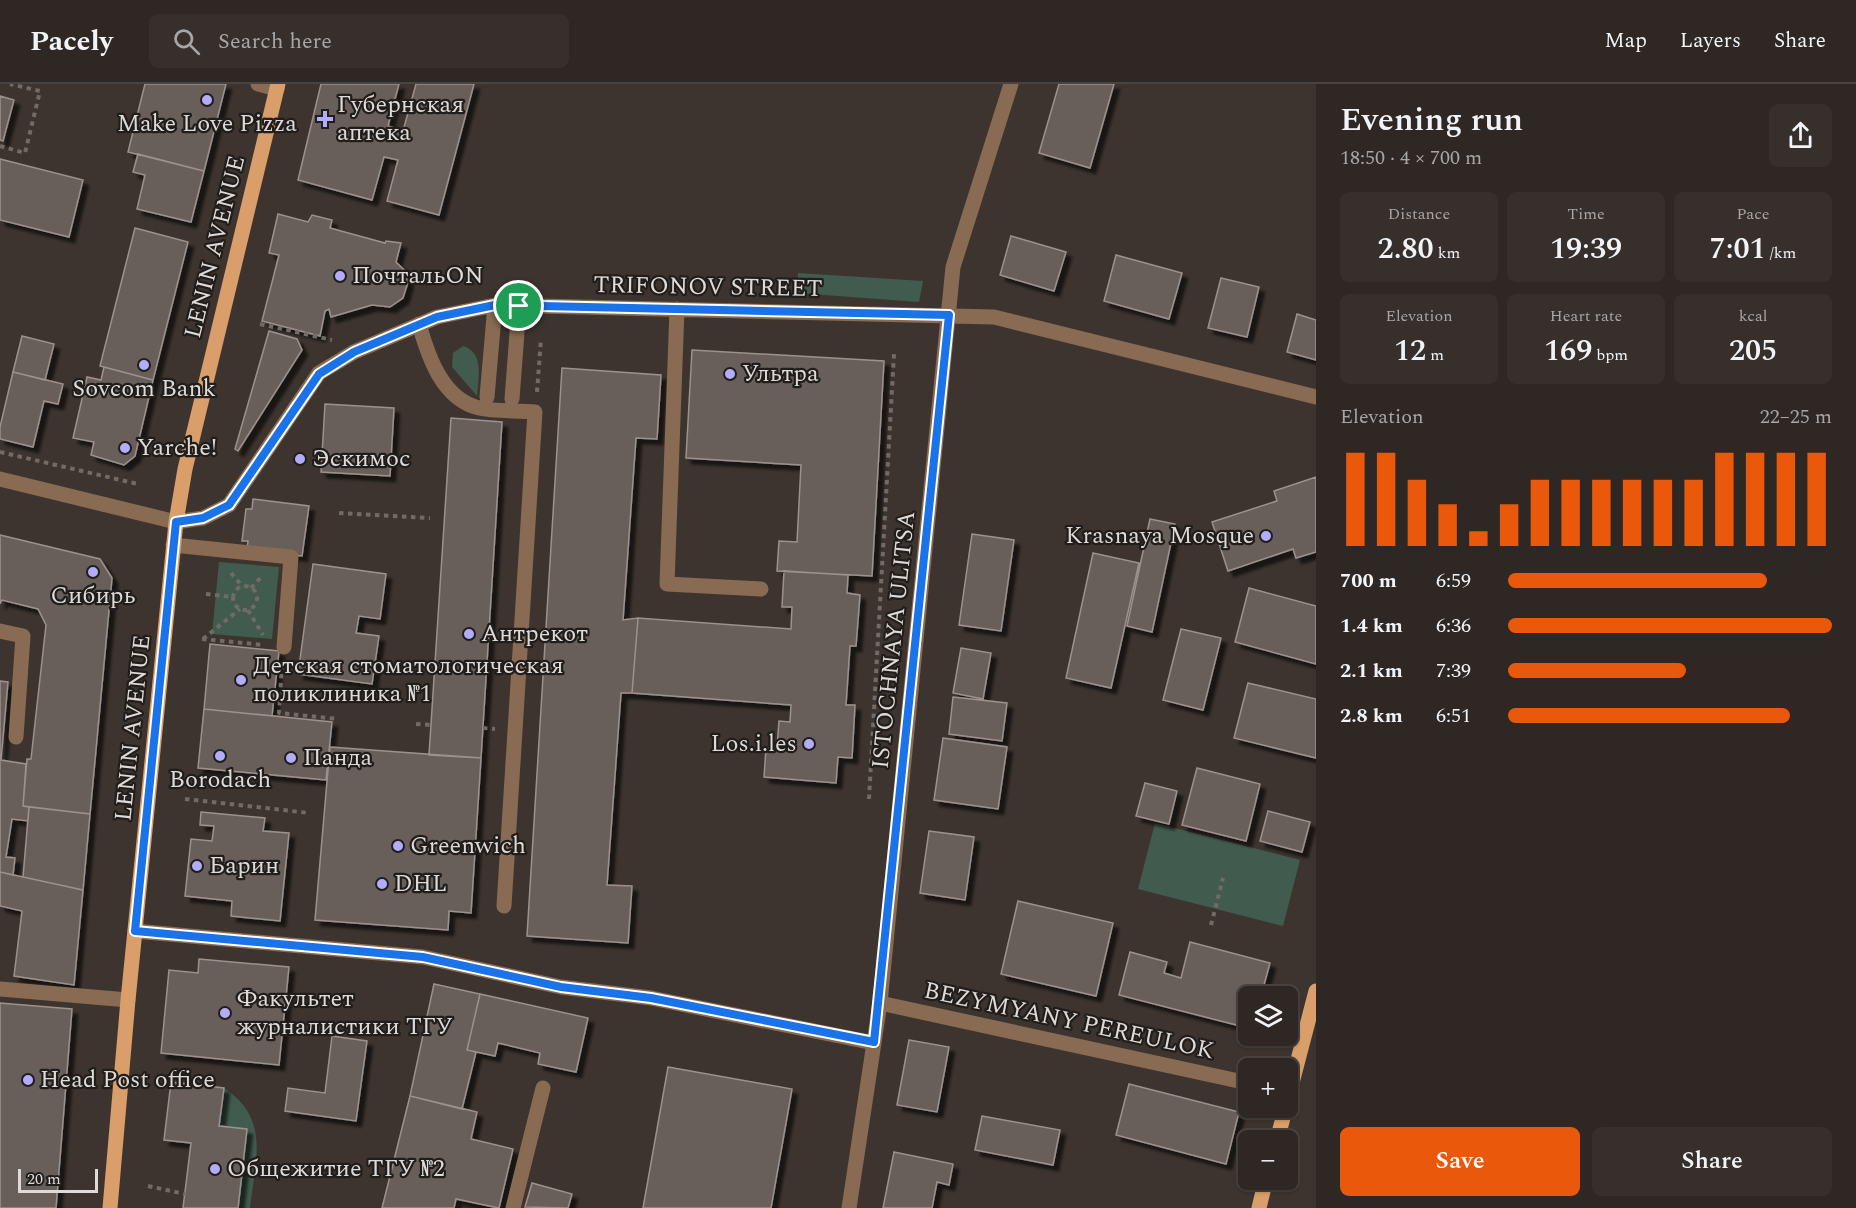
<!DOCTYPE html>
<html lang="en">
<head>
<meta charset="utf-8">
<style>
	body { margin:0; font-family:Spectral,serif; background:#362f2b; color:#f1f3f6; height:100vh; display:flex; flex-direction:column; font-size:22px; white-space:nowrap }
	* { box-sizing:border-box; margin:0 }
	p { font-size:20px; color:#a7a5a6 }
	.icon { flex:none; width:33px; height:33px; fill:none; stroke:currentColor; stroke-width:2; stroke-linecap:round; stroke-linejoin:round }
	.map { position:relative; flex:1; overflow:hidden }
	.sheet { display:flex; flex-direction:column; background:#2e2723; width:540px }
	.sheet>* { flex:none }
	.fabs { position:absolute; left:1238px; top:902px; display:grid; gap:12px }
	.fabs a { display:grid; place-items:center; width:60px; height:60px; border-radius:9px; background:#2e2723; box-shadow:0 2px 4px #0004,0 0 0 2px #494441; font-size:30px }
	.scale { position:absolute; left:18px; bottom:15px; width:80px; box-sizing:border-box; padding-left:6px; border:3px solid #dfdad7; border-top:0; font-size:16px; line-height:21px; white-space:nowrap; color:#dfdad7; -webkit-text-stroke:4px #211d1b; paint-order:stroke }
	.pin { position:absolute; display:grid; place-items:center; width:51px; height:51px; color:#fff; margin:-26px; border:3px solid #fff; border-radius:50%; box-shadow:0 2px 6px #0007 }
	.round { display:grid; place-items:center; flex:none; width:63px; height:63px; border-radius:9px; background:#362f2b }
	.headline { display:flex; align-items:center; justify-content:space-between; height:102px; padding:0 24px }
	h1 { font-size:33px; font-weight:600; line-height:45px }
	.stats { display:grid; grid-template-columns:repeat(3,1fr); gap:9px; height:102px; padding:6px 24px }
	.stats div { display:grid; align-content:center; border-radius:9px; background:#362f2b; text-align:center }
	.stats b { font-size:30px; font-weight:600 }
	.stats small { font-size:16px; font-weight:400 }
	.stats p { font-size:16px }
	.chart { height:168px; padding:12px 24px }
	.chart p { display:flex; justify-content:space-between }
	.chart svg { width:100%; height:108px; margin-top:6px; stroke:#ea580c; stroke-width:6 }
	.primary-button { display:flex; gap:12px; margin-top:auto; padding:12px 24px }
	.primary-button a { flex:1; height:69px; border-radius:9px; background:#ea580c; color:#fff; font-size:24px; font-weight:600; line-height:69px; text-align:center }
	.primary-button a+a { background:#362f2b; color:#f1f3f6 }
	ul { padding:0 24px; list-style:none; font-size:20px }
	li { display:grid; grid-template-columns:96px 72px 1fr; align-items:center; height:45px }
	li i { height:15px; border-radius:8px; background:#ea580c }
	header { display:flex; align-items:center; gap:36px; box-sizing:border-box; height:84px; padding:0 30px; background:#2e2723; border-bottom:2px solid #494441 }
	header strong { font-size:28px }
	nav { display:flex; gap:33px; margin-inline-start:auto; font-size:21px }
	.search { width:420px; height:54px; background:#362f2b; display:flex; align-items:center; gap:15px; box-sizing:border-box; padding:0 21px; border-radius:9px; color:#a7a5a6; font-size:22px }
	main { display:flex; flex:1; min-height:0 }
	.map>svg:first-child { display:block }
</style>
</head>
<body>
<header>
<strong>Pacely</strong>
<div class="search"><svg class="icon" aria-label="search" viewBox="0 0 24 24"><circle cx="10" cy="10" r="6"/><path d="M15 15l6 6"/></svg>Search here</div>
<nav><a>Map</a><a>Layers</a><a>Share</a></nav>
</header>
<main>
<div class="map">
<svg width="1316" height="1124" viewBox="0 0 1316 1124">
	<defs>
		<filter id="shadow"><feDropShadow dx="5.5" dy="5.5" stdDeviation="1.5" flood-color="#0009"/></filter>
	</defs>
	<rect width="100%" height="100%" fill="#3d342f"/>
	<path fill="#415c4e" d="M 798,189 L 923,197 L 919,218 L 797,209 Z
		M 463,262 C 485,269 478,294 477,312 L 452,283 L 453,269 Z
		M 219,478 L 279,483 L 272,555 L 212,550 Z
		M 1155,739 L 1300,776 L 1283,842 L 1138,805 Z
		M 224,1004 C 271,1035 255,1077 250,1124 L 238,1124 L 247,1045 L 219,1042 Z"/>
	<path fill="#695e5a" stroke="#9d918d" stroke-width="1.5" filter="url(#shadow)" d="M 145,0 L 226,0 L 204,87 L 128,68 Z
		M 321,0 L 399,0 L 388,42 L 403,47 L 416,0 L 474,0 L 439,131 L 387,117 L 398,76 L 384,73 L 372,116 L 298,96 Z
		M 1059,0 L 1114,0 L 1090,84 L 1039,69 Z
		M 0,12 L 14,16 L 3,57 L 0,56 Z
		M 138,70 L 204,87 L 191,138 L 137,125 L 145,91 L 133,88 Z
		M 0,75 L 83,96 L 69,153 L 0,136 Z
		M 278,130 L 308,138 L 312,131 L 332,136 L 330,144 L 385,159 L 386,157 L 401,159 L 396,178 L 404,186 L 408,198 L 403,214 L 390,223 L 372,221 L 331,233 L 329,225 L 325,227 L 320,252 L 262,237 L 279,171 L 269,169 Z
		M 135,144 L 188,158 L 153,296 L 100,282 Z
		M 1011,152 L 1066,168 L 1054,207 L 1000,191 Z
		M 1116,171 L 1182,189 L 1169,235 L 1104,217 Z
		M 1221,194 L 1259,203 L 1247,253 L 1208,244 Z
		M 1297,230 L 1316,236 L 1316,276 L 1287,268 Z
		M 269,247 L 297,255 L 302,266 L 238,367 L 235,365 Z
		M 22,252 L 54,260 L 45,296 L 13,288 Z
		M 692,266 L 884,277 L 872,492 L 777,487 L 779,457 L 797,458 L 801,381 L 686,374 Z
		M 104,283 L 153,296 L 135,372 L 124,381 L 91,371 L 94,358 L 73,354 L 87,293 L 101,296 Z
		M 562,284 L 661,291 L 657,355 L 636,354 L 623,536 L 638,534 L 632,609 L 621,609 L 607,801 L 632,802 L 628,859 L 527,852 Z
		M 13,288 L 63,300 L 58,320 L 44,317 L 33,363 L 0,355 L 0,343 Z
		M 325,320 L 394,324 L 390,392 L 321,388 Z
		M 451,334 L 502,338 L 481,674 L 429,671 Z
		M 1316,393 L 1316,468 L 1296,474 L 1293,465 L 1228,487 L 1212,438 L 1277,417 L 1274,407 Z
		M 253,415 L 309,422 L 302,472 L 247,465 L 248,457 L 242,457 L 246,425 L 252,425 Z
		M 1150,435 L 1175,440 L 1152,548 L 1127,542 Z
		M 972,450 L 1014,456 L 1001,547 L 959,541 Z
		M 0,451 L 100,475 L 112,494 L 90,730 L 23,722 L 27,675 L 31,675 L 46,541 L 38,525 L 2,516 L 0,520 Z
		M 1093,469 L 1139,479 L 1111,604 L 1066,594 Z
		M 313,480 L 386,490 L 380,535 L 359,532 L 356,549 L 379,552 L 372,600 L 298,590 Z
		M 784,487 L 848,491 L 847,509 L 860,511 L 856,562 L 850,562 L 846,621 L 855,621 L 852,674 L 838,673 L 836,699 L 764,693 L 766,664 L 777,664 L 779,637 L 790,638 L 791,621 L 632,609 L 638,534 L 791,545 L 792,523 L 782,523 Z
		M 1249,504 L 1316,522 L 1316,580 L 1235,558 Z
		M 1181,545 L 1221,554 L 1203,626 L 1163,616 Z
		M 210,560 L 279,567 L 272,632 L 204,625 Z
		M 961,564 L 991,569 L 983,615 L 953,609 Z
		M 0,597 L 8,598 L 1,676 L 26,680 L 23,722 L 29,723 L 28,737 L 12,735 L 6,773 L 15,774 L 13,791 L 0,788 Z
		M 1248,599 L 1316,615 L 1316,674 L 1234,654 Z
		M 953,613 L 1007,619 L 1002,657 L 949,650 Z
		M 204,625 L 332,638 L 326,696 L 198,684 Z
		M 943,654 L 1007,663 L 998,725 L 934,716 Z
		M 330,663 L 481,674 L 471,829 L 449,827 L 448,846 L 315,836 Z
		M 1197,684 L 1260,700 L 1246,757 L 1182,741 Z
		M 1145,699 L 1177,707 L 1169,740 L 1136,732 Z
		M 29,723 L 90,730 L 83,806 L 23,793 Z
		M 1268,727 L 1310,738 L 1302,768 L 1260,757 Z
		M 201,728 L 265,734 L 263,747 L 289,749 L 280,837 L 231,832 L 232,817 L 185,812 L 191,755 L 212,757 L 214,742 L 200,741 Z
		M 929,747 L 974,753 L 965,816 L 920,809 Z
		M 0,788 L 83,806 L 74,901 L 14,892 L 22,827 L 0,822 Z
		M 1018,817 L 1113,839 L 1096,912 L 1001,890 Z
		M 1190,858 L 1270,879 L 1261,912 L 1248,912 L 1248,944 L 1119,911 L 1130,868 L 1167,878 L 1164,889 L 1181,894 Z
		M 199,875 L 289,883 L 279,981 L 161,969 L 169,886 L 198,889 Z
		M 434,900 L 480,910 L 467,966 L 476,968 L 462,1025 L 410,1012 Z
		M 480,910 L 588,934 L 576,988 L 538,980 L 540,969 L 498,959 L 495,972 L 467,966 Z
		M 0,919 L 72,925 L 56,1124 L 0,1124 Z
		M 332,952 L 367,957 L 356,1037 L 285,1027 L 288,1004 L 325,1009 Z
		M 909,956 L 949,963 L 937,1028 L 897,1021 Z
		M 668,983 L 792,1005 L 771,1124 L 643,1124 Z
		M 171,998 L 224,1004 L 219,1042 L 247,1045 L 238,1124 L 183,1124 L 191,1059 L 164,1056 Z
		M 1129,1000 L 1239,1028 L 1226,1080 L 1116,1051 Z
		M 410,1012 L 477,1028 L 471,1055 L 513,1065 L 499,1124 L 456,1115 L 454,1124 L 382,1124 Z
		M 982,1032 L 1060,1046 L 1053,1081 L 975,1066 Z
		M 894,1068 L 953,1080 L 949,1101 L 937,1098 L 932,1124 L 883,1124 Z
		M 532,1099 L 572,1110 L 568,1124 L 525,1123 Z"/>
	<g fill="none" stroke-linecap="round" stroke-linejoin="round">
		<path stroke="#726a66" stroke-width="4" stroke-dasharray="4.5 4.5" stroke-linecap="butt" d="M 0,62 L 25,69 L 40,7 L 10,0
			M 260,240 L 332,256
			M 537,308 L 541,255
			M 0,368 L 138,400
			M 339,429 L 430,434
			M 231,489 L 243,503
			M233 514a12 12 0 1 1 24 0a12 12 0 1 1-24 0Z
			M 251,504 L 263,491
			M 206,510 L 233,513
			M 248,526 L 263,551
			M 202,555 L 264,561
			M 203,555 L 240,525
			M 282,581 L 279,629 L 338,635
			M 416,640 L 431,641
			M 483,644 L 495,645
			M 185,715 L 309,729
			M 869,715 L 894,270
			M 1211,841 L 1223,794
			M 148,1102 L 185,1110"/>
		<path stroke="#886b52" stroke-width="15" d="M 258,0 L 277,5
			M 677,225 L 667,500 L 761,505
			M 419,240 C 428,272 442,315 479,324 C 496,328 518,326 535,328 L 504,822
			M 487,313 L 495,221
			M 512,315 L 519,222
			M 0,395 L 176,438 L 203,434 L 229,421 L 319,289 L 354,268 L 437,233 L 495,221 L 994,233 L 1316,313
			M 173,461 L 291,473 L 284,563
			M 0,547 L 23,552 L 16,653
			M 135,847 L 423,873 L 561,903 L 651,914 L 874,959
			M 0,905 L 128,916
			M 880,919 L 1248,999
			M 513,1124 L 543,1004
			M 849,1124 L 880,919 L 953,183 L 1011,0"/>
		<path stroke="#d99e69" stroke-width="15" d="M 1287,1018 L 1316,907
			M 1277,1056 L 1286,1023
			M 110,1124 L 128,916 L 176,438 L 185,385 L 278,0
			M 1259,1124 L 1266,1095"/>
	</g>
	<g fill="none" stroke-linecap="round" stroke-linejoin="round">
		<g stroke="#fff" stroke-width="12">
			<path id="route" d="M 495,221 L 949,231 L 874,958 L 651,914 L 561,903 L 423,873 L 135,847 L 176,438 L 203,434 L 229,421 L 319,290 L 354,268 L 437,233 Z"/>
		</g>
		<use href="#route" stroke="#1a73e8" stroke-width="8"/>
	</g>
	<g fill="#b2adfa" stroke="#211d1b" stroke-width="2">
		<circle cx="207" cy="16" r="6"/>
		<path d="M322 26h6v6h6v6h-6v6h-6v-6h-6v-6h6z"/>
		<circle cx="340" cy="192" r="6"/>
		<circle cx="144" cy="281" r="6"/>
		<circle cx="730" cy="290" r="6"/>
		<circle cx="125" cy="364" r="6"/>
		<circle cx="300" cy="375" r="6"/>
		<circle cx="1266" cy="452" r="6"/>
		<circle cx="93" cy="488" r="6"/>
		<circle cx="469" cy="550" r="6"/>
		<circle cx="241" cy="596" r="6"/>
		<circle cx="809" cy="660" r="6"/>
		<circle cx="220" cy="672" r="6"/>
		<circle cx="291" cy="674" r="6"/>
		<circle cx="398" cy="762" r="6"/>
		<circle cx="197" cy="782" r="6"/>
		<circle cx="382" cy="800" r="6"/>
		<circle cx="225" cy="929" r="6"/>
		<circle cx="28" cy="996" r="6"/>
		<circle cx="215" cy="1085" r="6"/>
	</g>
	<g text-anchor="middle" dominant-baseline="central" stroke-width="4.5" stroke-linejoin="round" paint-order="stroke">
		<g font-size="24" fill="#dfdad7" stroke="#211d1b" text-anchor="start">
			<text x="337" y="21">Губернская<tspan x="337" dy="28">аптека</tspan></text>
			<text x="207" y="40" text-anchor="middle">Make Love Pizza</text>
			<text x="352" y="192">ПочтальON</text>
			<text x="742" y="290">Ультра</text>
			<text x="144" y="305" text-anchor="middle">Sovcom Bank</text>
			<text x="137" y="364">Yarche!</text>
			<text x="312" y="375">Эскимос</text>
			<text x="1254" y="452" text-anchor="end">Krasnaya Mosque</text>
			<text x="93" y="512" text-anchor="middle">Сибирь</text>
			<text x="481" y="550">Антрекот</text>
			<text x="253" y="582">Детская стоматологическая<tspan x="253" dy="28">поликлиника №1</tspan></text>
			<text x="797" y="660" text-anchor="end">Los.i.les</text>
			<text x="303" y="674">Панда</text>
			<text x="220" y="696" text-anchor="middle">Borodach</text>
			<text x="410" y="762">Greenwich</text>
			<text x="209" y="782">Барин</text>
			<text x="394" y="800">DHL</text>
			<text x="237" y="915">Факультет<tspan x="237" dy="28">журналистики ТГУ</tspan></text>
			<text x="40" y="996">Head Post office</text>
			<text x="227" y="1085">Общежитие ТГУ №2</text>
		</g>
		<g font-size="24" fill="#dfdad7" stroke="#211d1b">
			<text transform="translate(215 163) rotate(-76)">LENIN AVENUE</text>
			<text transform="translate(708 203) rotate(1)">TRIFONOV STREET</text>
			<text transform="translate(894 556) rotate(-84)">ISTOCHNAYA ULITSA</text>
			<text transform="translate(133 644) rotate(-84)">LENIN AVENUE</text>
			<text transform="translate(1069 937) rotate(12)">BEZYMYANY PEREULOK</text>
		</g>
	</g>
</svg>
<div class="fabs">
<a><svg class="icon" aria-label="layers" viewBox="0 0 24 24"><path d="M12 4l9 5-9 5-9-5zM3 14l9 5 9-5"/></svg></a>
<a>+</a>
<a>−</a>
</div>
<div class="scale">20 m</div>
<div class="pin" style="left:519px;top:222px;background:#1e9e55"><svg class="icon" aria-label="arrive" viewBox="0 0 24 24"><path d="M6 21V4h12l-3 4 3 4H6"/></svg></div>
</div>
<section class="sheet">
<div class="headline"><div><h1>Evening run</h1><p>18:50 · 4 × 700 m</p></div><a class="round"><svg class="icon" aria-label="share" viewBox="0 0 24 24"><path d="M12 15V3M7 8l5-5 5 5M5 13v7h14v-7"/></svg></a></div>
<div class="stats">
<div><p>Distance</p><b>2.80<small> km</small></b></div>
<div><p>Time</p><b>19:39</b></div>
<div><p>Pace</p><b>7:01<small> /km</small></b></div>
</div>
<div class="stats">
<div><p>Elevation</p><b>12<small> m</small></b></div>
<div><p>Heart rate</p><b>169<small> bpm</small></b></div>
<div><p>kcal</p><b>205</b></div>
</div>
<div class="chart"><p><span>Elevation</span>22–25 m</p>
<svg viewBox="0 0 160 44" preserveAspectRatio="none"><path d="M5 44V6M15 44V6M25 44V17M35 44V27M45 44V38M55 44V27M65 44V17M75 44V17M85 44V17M95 44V17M105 44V17M115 44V17M125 44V6M135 44V6M145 44V6M155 44V6"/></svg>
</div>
<ul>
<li><b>700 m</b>6:59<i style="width:80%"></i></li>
<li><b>1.4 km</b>6:36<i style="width:100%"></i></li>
<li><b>2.1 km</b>7:39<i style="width:55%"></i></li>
<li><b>2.8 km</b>6:51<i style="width:87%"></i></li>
</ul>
<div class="primary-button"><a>Save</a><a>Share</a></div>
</section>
</main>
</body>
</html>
